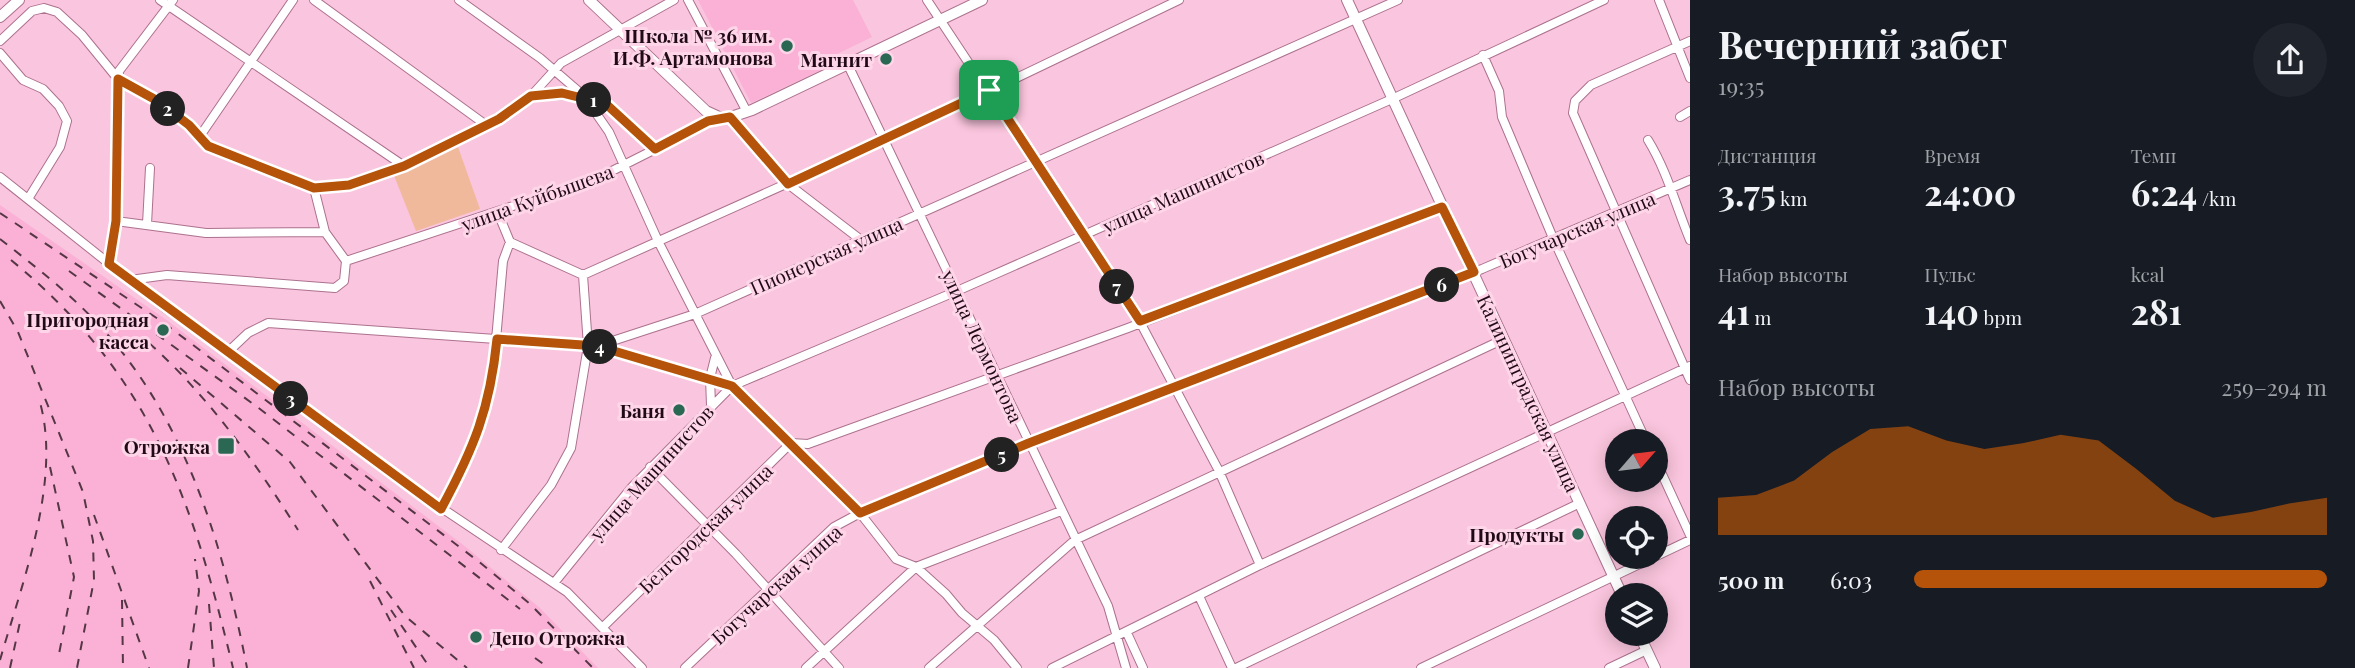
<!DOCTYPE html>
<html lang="ru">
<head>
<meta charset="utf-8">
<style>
	body { margin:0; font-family:"Playfair Display",serif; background:#20242c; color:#f1f3f6; height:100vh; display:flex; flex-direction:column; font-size:26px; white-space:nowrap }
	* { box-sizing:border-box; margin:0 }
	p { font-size:23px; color:#9ea1a6 }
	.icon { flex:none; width:38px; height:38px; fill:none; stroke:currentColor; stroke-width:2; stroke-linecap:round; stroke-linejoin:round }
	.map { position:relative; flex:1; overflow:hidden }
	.panel { display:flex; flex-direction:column; background:#171b24; width:665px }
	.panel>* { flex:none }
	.needle { width:46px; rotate:62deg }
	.fabs { position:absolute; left:1605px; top:429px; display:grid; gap:14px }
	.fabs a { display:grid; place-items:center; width:63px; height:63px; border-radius:50%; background:#171b24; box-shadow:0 4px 18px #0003; font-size:35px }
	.pin { position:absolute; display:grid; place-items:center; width:60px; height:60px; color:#fff; margin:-30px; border-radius:14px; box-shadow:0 4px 10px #0006 }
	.km { position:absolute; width:35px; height:35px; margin:-18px; border-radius:50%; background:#222; color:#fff; font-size:19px; line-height:35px; text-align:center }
	.round { display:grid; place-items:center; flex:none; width:74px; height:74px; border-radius:37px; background:#20242c }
	.headline { display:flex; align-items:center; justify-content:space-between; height:119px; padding:0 28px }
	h1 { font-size:38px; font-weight:700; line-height:52px }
	.stats { display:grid; grid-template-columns:repeat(3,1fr); gap:10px; height:119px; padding:7px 28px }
	.stats div { display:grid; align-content:center }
	.stats b { font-size:35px; font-weight:700 }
	.stats small { font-size:19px; font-weight:400 }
	.stats p { font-size:19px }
	.chart { height:196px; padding:14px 28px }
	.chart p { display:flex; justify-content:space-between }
	.chart svg { width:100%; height:126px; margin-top:7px; fill:#b45309; opacity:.7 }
	ul { padding:0 28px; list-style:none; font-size:23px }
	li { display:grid; grid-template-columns:112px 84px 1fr; align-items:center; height:52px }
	li i { height:18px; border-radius:9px; background:#b45309 }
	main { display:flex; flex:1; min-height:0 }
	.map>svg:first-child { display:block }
</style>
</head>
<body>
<main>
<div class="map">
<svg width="1690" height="668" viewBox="0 0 1690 668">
	<rect width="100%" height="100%" fill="#fac5de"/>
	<path fill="#fab1d5" d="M 698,0 L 853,0 L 872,37 L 835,55 L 838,62 L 751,103 Z
		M 0,205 L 168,321 L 462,544 L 540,608 L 598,668 L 0,668 Z"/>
	<path fill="#f1b99c" d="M 458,147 L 480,209 L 416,231 L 393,173 Z"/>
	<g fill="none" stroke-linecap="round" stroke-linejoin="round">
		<g stroke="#ac718e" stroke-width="10">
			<path id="minor" d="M 160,0 L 404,166
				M 314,0 L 486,125
				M 459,0 L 540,58 L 584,96 L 609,132 L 658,241 L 732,386 L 860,513 L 896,559 L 916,567 L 946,594 L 962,613 L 994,640 L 1017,668
				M 688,0 L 747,112
				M 927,0 L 1140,322 L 1219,471 L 1260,565
				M 1659,0 L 1690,78
				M 0,41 L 32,11 L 44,8 L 57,12 L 82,35 L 118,79 L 156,100 L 189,125 L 208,146 L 314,188 L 325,232
				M 1690,41 L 1591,85 L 1575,101 L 1573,113 L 1690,380
				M 0,53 L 23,80 L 43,89 L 59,106 L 67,121 L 60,147 L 28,199
				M 1483,55 L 1499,91 L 1502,117 L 1553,238 L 1646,441
				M 848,65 L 1108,606 L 1126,668
				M 531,96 C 601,90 607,105 655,149
				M 731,117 L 788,184 L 861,240
				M 1680,117 L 1690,111
				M 200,136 L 293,0
				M 1648,140 C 1667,171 1676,206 1690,240
				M 0,177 L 165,308 L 229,351 L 388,472 L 567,592 L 642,668
				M 314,188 L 349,185 L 404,166 L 499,119 L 531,96 L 561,63 L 674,0
				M 498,213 L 510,242 L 583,275 L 588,346 L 571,448 L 551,485 L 501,550
				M 116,221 L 206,233 L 325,232 L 346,261 L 598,178 L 719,117
				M 147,224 L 150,168
				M 109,264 L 116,221 L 119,71 L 173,0
				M 583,275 L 933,118 L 1179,0
				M 130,280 L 167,275 L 335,288 L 344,281 L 346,261
				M 597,346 L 732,386
				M 229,351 L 248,333 L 268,323 L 597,346 L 695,314 L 1398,0
				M 711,405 L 710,378 L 715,358
				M 1656,461 L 1690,535
				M 650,467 L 736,554 L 839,668
				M 441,509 L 473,448 L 492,385 L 503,261 L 510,242
				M 554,583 L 632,487 L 732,386 L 957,291 L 1392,99 L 1604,0
				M 1199,596 L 1232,668
				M 603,627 L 791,443 L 808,444 L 1128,328 L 1442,207
				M 1127,633 L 1143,668
				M 685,668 L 834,527 L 860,513 L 1029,444 L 1482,269 L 1690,180
				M 806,668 L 916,567 L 1061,511
				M 929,668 L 1075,540 L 1504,339
				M 1052,668 L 1260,565 L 1690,366
				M 1236,668 L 1580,503
				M 1421,668 L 1690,540
				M 1609,668 L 1647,650"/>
		</g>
		<g stroke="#ac718e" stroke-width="12">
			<path id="major" d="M 589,0 L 706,111 L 719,117 L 731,117 L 752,110 L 982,0
				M 1347,0 L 1622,595
				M 0,17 L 19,0
				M 1639,634 L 1655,668"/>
		</g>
		<use href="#minor" stroke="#fff" stroke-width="8"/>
		<use href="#major" stroke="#fff" stroke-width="10"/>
		<path stroke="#543645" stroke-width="2" stroke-dasharray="9 9" stroke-linecap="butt" d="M 0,213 L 164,323 L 478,561 L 529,603 L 593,668
			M 0,239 C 37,268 75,297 107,334 C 188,426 224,550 247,668
			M 11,260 C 151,375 192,498 233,668
			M 69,271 L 256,406 L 520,609
			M 0,301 L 18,332 L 83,492 L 93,541 L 94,580 L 77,668
			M 149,343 C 209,397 255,462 298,530
			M 180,368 L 290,462 L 405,616 L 467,668
			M 50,467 L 74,577 L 59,654
			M 94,515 L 149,668
			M 370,581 L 414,668
			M 122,600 L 123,668
			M 209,604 L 214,668
			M 391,610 L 430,668
			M 535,658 L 549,668
			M 0,660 C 22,583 63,478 39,399
			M 10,668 L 20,622
			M 188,668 L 199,591 L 195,559"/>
	</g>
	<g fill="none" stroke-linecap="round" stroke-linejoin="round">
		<g stroke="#fff" stroke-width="14">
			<path id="route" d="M 118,79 L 156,100 L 189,125 L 208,146 L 314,188 L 349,185 L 404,166 L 499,119 L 531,96 L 562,93 L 606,104 L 655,149 L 708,121 L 730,117 L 788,184 L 989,90 L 1140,321 L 1442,207 L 1474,272 L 1029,443 L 860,513 L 732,386 L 597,346 L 497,339 C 490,409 474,448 441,509 L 109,264 L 116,221 Z"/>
		</g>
		<use href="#route" stroke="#b45309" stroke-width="9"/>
	</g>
	<g fill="#2b6853" stroke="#ffd6e9" stroke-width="2.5">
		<circle cx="787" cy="46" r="7"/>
		<circle cx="886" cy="59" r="7"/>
		<circle cx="163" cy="330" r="7"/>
		<circle cx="679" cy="410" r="7"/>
		<rect x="217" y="437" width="18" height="18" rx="3.5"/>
		<circle cx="1578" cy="534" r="7"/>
		<circle cx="476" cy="637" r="7"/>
	</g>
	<g text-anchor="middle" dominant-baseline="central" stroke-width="6" stroke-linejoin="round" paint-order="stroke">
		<g font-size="19" font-weight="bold" fill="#200a16" stroke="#ffd6e9" text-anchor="end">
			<text x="773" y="35">Школа № 36 им.<tspan x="773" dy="22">И.Ф. Артамонова</tspan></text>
			<text x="872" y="59">Магнит</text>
			<text x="149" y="319">Пригородная<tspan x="149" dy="22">касса</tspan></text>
			<text x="665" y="410">Баня</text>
			<text x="210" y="446">Отрожка</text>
			<text x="1564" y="534">Продукты</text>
			<text x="490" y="637" text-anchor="start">Депо Отрожка</text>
		</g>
		<g font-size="19" fill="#200a16" stroke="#ffd6e9">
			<text transform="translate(1183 191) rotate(-24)">улица Машинистов</text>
			<text transform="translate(537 197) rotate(-20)">улица Куйбышева</text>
			<text transform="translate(1577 229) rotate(-23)">Богучарская улица</text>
			<text transform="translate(826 255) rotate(-24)">Пионерская улица</text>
			<text transform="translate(983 346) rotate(65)">улица Лермонтова</text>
			<text transform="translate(1529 393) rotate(65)">Калининградская улица</text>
			<text transform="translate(651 472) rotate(-48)">улица Машинистов</text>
			<text transform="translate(705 528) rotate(-44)">Белгородская улица</text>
			<text transform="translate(776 584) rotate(-42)">Богучарская улица</text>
		</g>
	</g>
</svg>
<div class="fabs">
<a><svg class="needle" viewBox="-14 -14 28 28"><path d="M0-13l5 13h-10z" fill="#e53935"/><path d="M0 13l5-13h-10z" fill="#9ea1a6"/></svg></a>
<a><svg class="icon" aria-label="locate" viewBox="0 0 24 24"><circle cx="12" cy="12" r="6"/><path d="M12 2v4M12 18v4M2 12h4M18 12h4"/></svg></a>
<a><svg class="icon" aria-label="layers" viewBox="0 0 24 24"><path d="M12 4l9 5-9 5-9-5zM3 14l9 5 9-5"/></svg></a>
</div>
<div class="pin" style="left:989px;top:90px;background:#1e9e55"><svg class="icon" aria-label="arrive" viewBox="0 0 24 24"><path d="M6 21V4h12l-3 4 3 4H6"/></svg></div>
<b class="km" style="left:594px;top:100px">1</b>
<b class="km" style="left:168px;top:109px">2</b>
<b class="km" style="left:291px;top:399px">3</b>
<b class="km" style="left:600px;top:347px">4</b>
<b class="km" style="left:1002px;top:455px">5</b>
<b class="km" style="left:1442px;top:285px">6</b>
<b class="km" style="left:1117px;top:287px">7</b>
</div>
<section class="panel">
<div class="headline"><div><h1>Вечерний забег</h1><p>19:35</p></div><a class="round"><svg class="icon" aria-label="share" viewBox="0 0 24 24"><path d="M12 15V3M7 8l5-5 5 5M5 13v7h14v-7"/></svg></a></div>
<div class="stats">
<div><p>Дистанция</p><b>3.75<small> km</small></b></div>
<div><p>Время</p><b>24:00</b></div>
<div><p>Темп</p><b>6:24<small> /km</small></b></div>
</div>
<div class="stats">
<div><p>Набор высоты</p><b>41<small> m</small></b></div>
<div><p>Пульс</p><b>140<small> bpm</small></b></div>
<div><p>kcal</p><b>281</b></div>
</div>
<div class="chart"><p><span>Набор высоты</span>259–294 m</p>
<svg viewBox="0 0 160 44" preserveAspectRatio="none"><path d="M0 44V31L10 30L20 25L30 15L40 7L50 6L60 11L70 14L80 12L90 9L100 11L110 21L120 32L130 38L140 36L150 33L160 31V44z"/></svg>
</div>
<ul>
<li><b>500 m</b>6:03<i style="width:100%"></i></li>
</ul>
</section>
</main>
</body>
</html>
